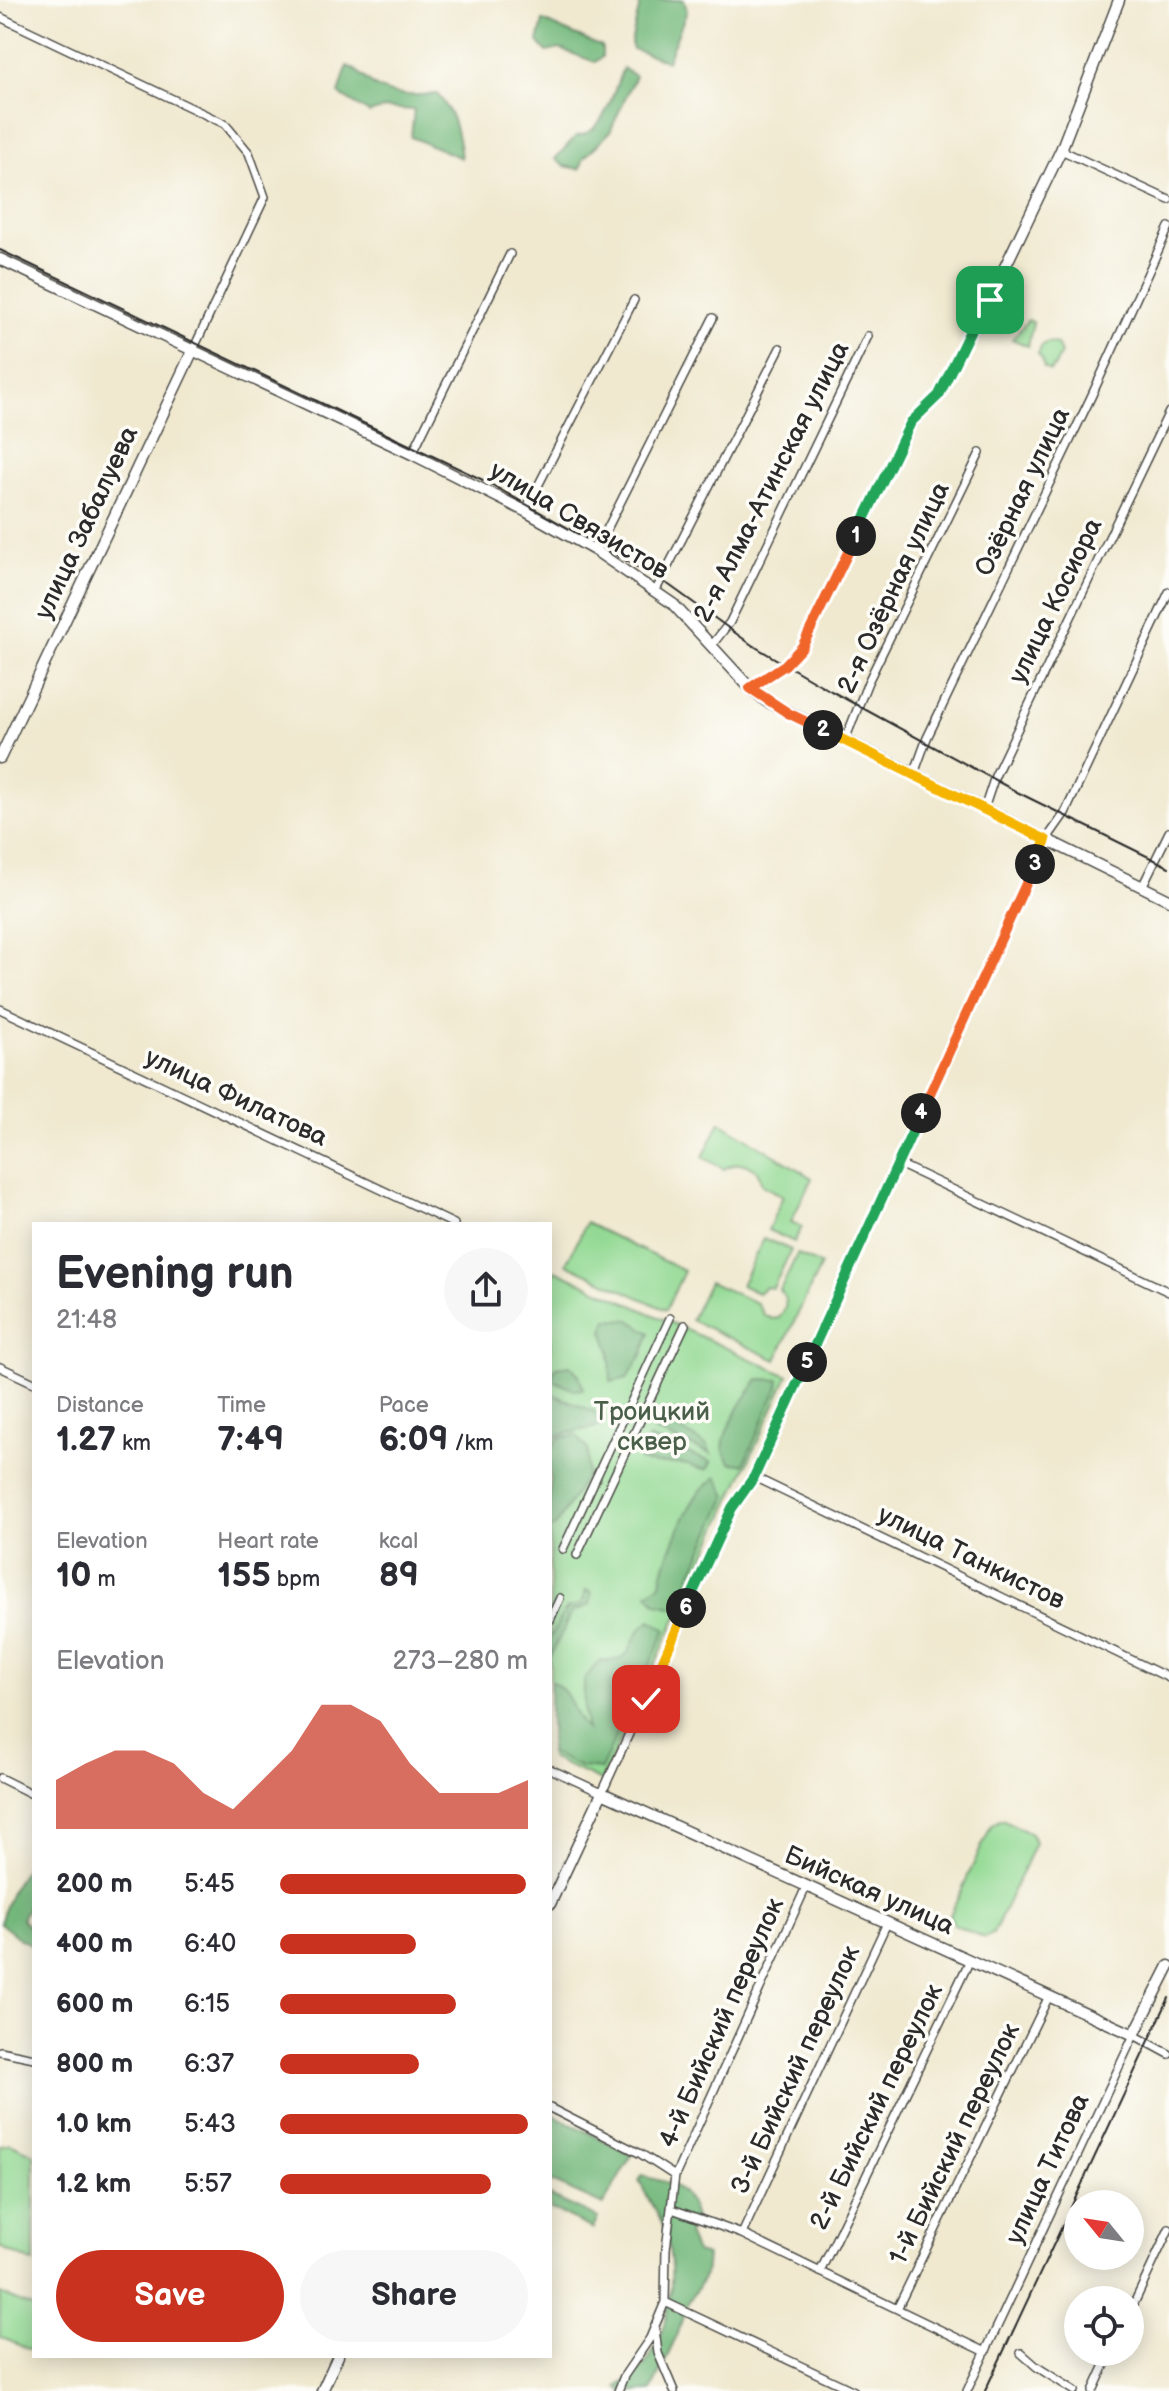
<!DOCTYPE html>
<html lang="en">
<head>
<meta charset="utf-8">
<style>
	body { margin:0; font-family:"Balsamiq Sans",sans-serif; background:#f7f7f7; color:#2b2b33; height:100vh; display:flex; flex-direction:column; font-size:30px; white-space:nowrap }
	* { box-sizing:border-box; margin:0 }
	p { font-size:26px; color:#7c7c81 }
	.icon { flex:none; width:44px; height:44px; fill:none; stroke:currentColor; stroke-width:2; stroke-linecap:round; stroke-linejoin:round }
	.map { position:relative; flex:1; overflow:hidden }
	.drawer { position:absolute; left:32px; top:1222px; width:520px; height:1136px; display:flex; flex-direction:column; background:#fff; border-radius:0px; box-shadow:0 4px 20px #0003 }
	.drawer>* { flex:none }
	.needle { width:52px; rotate:300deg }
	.controls { position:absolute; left:1064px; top:2190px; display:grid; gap:16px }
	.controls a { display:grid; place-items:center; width:80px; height:80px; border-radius:50%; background:#fff; box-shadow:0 4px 20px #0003; font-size:40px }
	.pin { position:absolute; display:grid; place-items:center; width:68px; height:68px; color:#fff; margin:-34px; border-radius:16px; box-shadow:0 4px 12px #0006 }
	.km { position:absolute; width:40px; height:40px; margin:-20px; border-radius:50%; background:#222; color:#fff; font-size:22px; line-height:40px; text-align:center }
	.round { display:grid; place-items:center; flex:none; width:84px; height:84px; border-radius:42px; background:#f7f7f7 }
	.head { display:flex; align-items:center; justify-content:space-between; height:136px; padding:0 24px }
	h1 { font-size:44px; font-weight:700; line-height:60px }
	.metrics { display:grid; grid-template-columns:repeat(3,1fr); gap:12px; height:136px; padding:8px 24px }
	.metrics div { display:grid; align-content:center }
	.metrics b { font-size:34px; font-weight:700 }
	.metrics small { font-size:22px; font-weight:400 }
	.metrics p { font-size:22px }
	.chart { height:224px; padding:16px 24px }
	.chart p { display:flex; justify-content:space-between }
	.chart svg { width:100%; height:144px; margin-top:8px; fill:#c8321e; opacity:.7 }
	.button { display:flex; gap:16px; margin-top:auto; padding:16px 24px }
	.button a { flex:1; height:92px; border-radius:48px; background:#c8321e; color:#fff; font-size:32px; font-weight:700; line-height:92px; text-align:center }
	.button a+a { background:#f7f7f7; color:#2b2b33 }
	ul { padding:0 24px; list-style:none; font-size:26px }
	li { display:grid; grid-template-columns:128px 96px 1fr; align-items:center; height:60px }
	li i { height:20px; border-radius:10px; background:#c8321e }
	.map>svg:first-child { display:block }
</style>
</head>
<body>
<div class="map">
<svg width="1169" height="2391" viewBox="0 0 1169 2391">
	<rect width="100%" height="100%" fill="#fdfcf7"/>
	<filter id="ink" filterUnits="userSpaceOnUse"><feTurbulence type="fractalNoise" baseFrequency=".0125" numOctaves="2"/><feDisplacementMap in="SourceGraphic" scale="16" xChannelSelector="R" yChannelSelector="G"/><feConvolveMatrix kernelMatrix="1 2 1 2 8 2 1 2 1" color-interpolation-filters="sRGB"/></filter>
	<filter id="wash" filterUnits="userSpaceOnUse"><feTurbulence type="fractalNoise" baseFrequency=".006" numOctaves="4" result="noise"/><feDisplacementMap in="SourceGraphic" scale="32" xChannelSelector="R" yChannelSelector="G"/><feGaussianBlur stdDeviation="1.8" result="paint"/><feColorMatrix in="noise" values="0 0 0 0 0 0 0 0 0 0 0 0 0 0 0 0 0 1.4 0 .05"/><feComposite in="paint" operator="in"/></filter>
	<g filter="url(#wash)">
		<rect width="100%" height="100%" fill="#f0e9d0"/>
		<path fill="#92d993" stroke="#5e825f" stroke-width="2" d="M 1028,320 L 1033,322 L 1028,346 L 1012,339 Z
			M 1048,342 L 1057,344 L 1061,353 L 1055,366 L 1050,371 L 1044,368 L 1042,359 L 1038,354 L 1042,345 Z
			M 720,1122 L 812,1178 L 791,1222 L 802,1227 L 794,1242 L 768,1230 L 783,1196 L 762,1185 L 758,1172 C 747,1162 737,1161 724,1169 L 703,1157 Z
			M 586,1223 L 684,1271 L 666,1310 L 566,1264 Z
			M 764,1238 L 791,1250 L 773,1288 L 765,1287 L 758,1293 L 741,1285 Z
			M 797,1254 L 821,1265 L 776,1360 L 691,1320 L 709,1282 L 757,1303 L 764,1315 L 772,1319 L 779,1318 C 787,1308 788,1300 780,1290 Z
			M 555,1270 L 788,1376 L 601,1781 L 550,1758 L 550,1280 Z
			M 1002,1819 L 1031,1834 L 1035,1843 L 993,1934 L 984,1938 L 953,1924 L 950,1915 L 992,1824 Z
			M 10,2143 L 34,2154 L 34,2263 L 0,2247 L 0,2146 Z
			M 0,2294 L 34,2308 L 34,2348 L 28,2349 L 0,2337 Z"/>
		<path fill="#75b97d" stroke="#507254" stroke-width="2" d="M 641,0 L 684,0 L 687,11 L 667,61 L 633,49 L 631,43 Z
			M 543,21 L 602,47 L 602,57 L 595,62 L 560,49 L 547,52 L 538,42 Z
			M 347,66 C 358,70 360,74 368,81 C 388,99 413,95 437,94 C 454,113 458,133 461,158 L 411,137 L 414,110 L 386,108 L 369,113 L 339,94 Z
			M 623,68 L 635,76 L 610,132 L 584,158 L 580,169 L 564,166 L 555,159 L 576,136 C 605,134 613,92 623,68 Z
			M 607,1319 L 630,1320 L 650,1333 L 642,1355 L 627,1378 L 611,1382 L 610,1351 L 603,1331 Z
			M 570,1365 L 579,1375 L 583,1389 L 574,1390 L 551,1379 L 556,1367 Z
			M 758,1379 L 779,1380 L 778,1387 L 744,1464 L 730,1463 C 730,1462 724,1452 724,1451 C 719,1433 748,1394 758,1379 Z
			M 550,1393 L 595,1412 L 600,1426 L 550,1437 Z
			M 657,1413 L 672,1415 L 673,1425 L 707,1446 L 711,1454 L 653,1431 Z
			M 576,1435 L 588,1450 L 587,1474 L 557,1524 L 550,1530 L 550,1453 L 558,1438 Z
			M 649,1438 L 711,1462 L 708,1469 C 698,1470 697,1468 688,1465 C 672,1461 656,1468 640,1460 Z
			M 717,1477 L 727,1496 L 676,1608 L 657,1604 L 648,1593 L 661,1584 C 663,1563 687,1505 702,1489 C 706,1485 712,1481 717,1477 Z
			M 586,1590 L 592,1593 L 590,1605 L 572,1612 L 550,1657 L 550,1638 L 566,1609 L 582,1604 Z
			M 651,1620 L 666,1630 L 601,1769 L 580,1767 L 550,1753 L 550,1681 C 576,1694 568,1712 587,1730 L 584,1714 L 584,1680 L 600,1660 C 642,1665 622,1638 651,1620 Z
			M 34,1855 L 34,1893 L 22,1919 L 33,1932 L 34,1946 L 20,1939 L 0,1923 L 12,1889 Z
			M 550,2113 L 632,2155 L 603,2205 L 550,2181 Z
			M 642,2176 C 674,2184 686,2185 695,2218 L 688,2233 L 696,2253 L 707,2256 L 705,2275 L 686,2306 L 678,2334 L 651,2391 L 622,2391 L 618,2387 C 626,2381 635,2375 642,2368 C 666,2340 676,2285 669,2249 C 665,2226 650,2202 639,2181 Z
			M 550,2196 L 598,2218 L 593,2229 L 550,2209 Z"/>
	</g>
	<g filter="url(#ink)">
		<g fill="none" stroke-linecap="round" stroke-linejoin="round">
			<g stroke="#494844" stroke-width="10">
				<path id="street" d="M 0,17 L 225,124 L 249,153 L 265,197 L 193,350
					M 1061,150 L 1169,200
					M 412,454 L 510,254
					M 525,511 L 634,300
					M 596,551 L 713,318
					M 656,590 L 780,348
					M 712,645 L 730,622 L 868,336
					M 750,688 L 785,665 L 802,647 L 911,422 L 939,395 L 970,331
					M 845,740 L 868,682 L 980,453
					M 914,774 L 927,738 L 1091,397 L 1169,227
					M 984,809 L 995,776 L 1169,412
					M 1142,887 L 1169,832
					M 0,1009 L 454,1224
					M 899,1164 L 1169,1292
					M 0,1367 L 34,1383
					M 754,1477 L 1169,1678
					M 563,1549 L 670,1318
					M 577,1555 L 685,1325
					M 550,1620 L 560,1598
					M 550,1769 L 602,1793 L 732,1508 L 754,1477 L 1046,840 L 1065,813 L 1169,592
					M 0,1778 L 34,1795
					M 0,2051 L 34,2058
					M 550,2108 L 641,2154 L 675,2176
					M 672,2209 L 742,2234 L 986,2352
					M 742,2234 L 887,1923
					M 820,2272 L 970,1960
					M 665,2302 L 854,2391
					M 897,2309 L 1049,1996
					M 1130,2312 L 1169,2229
					M 655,2329 L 658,2353 L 674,2391
					M 1021,2353 L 1037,2367 L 1075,2391
					M 618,2391 L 624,2376 L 650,2338 L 665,2302 L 666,2249 L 675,2176 L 806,1887
					M 967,2391 L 1134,2035 L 1169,2054
					M 1093,2391 L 1111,2352"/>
			</g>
			<g stroke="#494844" stroke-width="13">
				<path id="secondary" d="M 0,259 L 412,454 L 525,511 L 596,551 L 673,604 L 750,688 L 766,701 L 1169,900
					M 970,331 L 981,317 L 1061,150 L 1119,0
					M 0,758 L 193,350
					M 550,1904 L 602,1793 L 1134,2035 L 1169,1966
					M 322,2391 L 338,2356"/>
			</g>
			<use href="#street" stroke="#fff" stroke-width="7"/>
			<use href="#secondary" stroke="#fff" stroke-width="10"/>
			<path stroke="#2b2b2b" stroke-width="2" d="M 0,250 L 485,481 L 669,585 L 752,645 L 831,691 L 1017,792 L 1169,867
				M 985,2391 L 1169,1998"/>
		</g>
	</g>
	<g fill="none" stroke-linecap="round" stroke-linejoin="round" filter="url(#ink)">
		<g stroke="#fff" stroke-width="16">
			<path id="split-1" d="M 856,536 L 911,422 L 939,395 L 970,331 L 981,317 L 990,300"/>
		</g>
		<g stroke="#fff" stroke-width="16">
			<path id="split-2" d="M 823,730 L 788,713 L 750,688 L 785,665 L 802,647 L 856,536"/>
		</g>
		<g stroke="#fff" stroke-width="16">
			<path id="split-3" d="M 823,730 L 1046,840 L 1035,864"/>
		</g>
		<g stroke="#fff" stroke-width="16">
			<path id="split-4" d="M 921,1113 L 1035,864"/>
		</g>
		<g stroke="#fff" stroke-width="16">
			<path id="split-5" d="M 807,1362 L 921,1113"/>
		</g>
		<g stroke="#fff" stroke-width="16">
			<path id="split-6" d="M 686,1608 L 732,1508 L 754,1477 L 807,1362"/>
		</g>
		<g stroke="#fff" stroke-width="16">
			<path id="split-7" d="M 646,1699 L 686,1608"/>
		</g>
		<use href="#split-1" stroke="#22a559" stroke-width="10"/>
		<use href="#split-2" stroke="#f0652b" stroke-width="10"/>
		<use href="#split-3" stroke="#f5b400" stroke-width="10"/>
		<use href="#split-4" stroke="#f0652b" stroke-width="10"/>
		<use href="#split-5" stroke="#22a559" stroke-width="10"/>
		<use href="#split-6" stroke="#22a559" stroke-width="10"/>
		<use href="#split-7" stroke="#f5b400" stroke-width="10"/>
	</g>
	<g text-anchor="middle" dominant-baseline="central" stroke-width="7" stroke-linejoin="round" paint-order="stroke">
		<g font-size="26" fill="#2b2b2b" stroke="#fdfcf7">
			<text transform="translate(772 482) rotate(-63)">2-я Алма-Атинская улица</text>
			<text transform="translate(1023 492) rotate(-64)">Озёрная улица</text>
			<text transform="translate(579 521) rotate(31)">улица Связистов</text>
			<text transform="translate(87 523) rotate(-65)">улица Забалуева</text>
			<text transform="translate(894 588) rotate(-65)">2-я Озёрная улица</text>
			<text transform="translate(1056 601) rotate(-64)">улица Косиора</text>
			<text transform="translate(236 1098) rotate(25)">улица Филатова</text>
			<text transform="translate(971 1558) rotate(26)">улица Танкистов</text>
			<text transform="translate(869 1891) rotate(24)">Бийская улица</text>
			<text transform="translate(722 2023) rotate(-66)">4-й Бийский переулок</text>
			<text transform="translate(796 2070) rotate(-65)">3-й Бийский переулок</text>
			<text transform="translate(877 2107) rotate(-64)">2-й Бийский переулок</text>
			<text transform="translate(955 2144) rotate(-64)">1-й Бийский переулок</text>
			<text transform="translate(1048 2169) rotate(-65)">улица Титова</text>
		</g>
		<g font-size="26" fill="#4a5f4a" stroke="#fdfcf7">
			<text x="652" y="1412">Троицкий<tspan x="652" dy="30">сквер</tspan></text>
		</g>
	</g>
</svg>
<div class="controls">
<a><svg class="needle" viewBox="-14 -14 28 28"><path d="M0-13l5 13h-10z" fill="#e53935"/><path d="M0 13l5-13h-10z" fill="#7c7c81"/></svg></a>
<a><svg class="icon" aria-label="locate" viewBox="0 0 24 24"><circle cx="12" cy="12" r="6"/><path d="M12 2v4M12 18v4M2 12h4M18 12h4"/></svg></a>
</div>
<div class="pin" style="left:990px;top:300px;background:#1e9e55"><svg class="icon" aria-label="arrive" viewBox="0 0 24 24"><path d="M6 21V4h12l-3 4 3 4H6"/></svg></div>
<div class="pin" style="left:646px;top:1699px;background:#d93025"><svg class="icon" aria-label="check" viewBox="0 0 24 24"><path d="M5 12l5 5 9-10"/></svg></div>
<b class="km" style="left:856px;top:536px">1</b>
<b class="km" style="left:823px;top:730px">2</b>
<b class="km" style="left:1035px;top:864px">3</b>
<b class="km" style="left:921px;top:1113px">4</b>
<b class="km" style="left:807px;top:1362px">5</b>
<b class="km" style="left:686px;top:1608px">6</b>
<section class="drawer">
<div class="head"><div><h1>Evening run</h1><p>21:48</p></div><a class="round"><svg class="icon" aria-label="share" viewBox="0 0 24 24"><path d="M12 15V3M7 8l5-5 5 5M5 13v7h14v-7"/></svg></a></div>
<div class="metrics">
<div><p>Distance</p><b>1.27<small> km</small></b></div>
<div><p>Time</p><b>7:49</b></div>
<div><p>Pace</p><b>6:09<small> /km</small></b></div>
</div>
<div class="metrics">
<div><p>Elevation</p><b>10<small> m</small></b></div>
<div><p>Heart rate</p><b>155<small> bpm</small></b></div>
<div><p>kcal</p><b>89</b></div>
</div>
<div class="chart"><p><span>Elevation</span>273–280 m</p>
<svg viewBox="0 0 160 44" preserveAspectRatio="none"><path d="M0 44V29L10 24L20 20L30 20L40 24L50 33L60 38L70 29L80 20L90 6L100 6L110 11L120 24L130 33L140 33L150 33L160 29V44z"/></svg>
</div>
<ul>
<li><b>200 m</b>5:45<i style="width:99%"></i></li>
<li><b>400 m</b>6:40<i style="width:55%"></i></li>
<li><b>600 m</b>6:15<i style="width:71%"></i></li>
<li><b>800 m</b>6:37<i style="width:56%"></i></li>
<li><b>1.0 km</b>5:43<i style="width:100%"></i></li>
<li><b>1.2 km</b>5:57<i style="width:85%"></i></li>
</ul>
<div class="button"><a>Save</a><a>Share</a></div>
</section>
</div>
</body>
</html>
